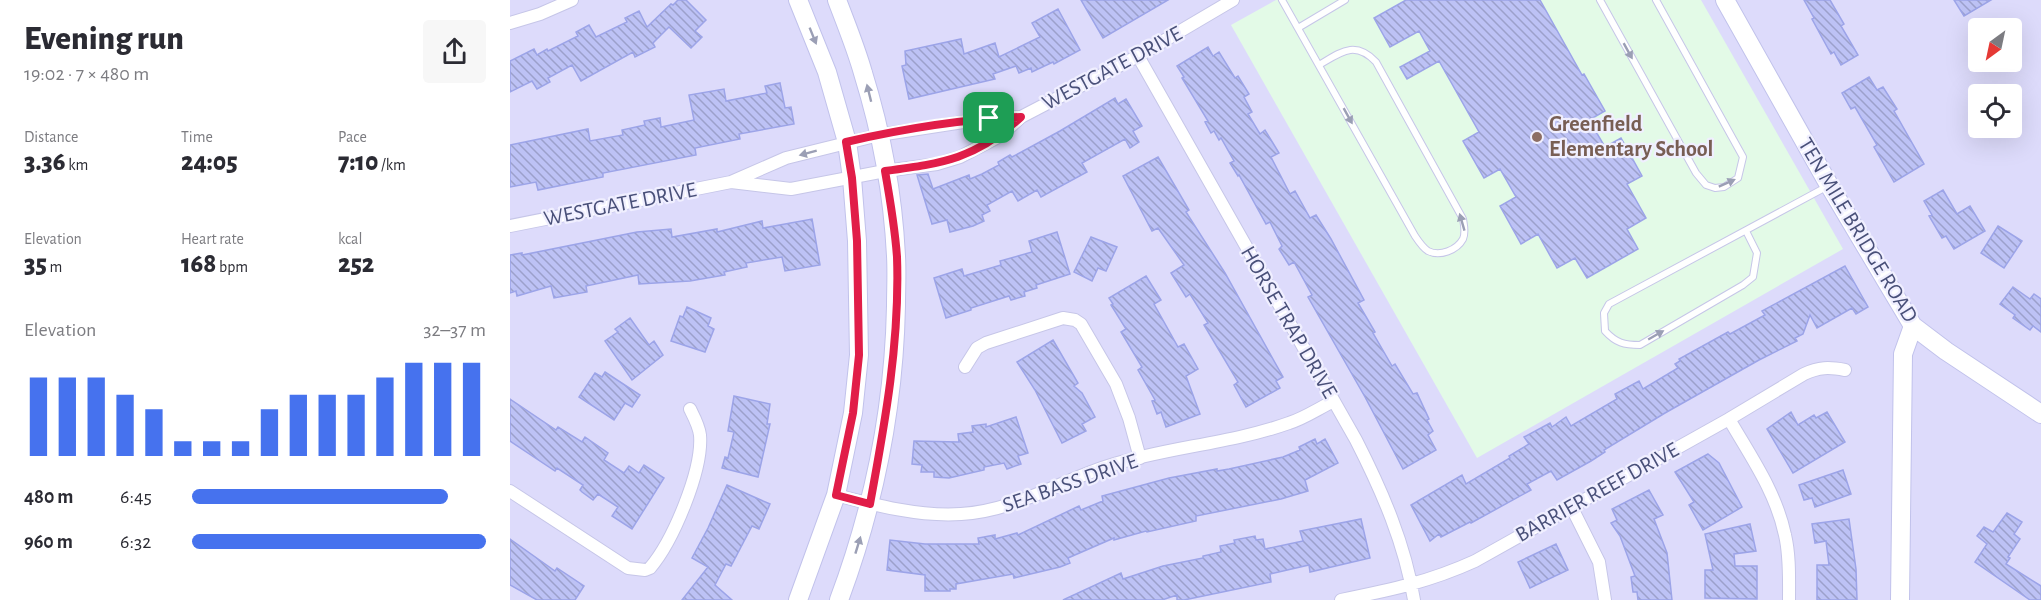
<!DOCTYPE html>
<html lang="en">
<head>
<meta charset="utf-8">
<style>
	body { margin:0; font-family:"Alegreya Sans",sans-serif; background:#f7f7f7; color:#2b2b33; height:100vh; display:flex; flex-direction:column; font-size:22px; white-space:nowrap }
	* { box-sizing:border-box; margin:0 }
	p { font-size:20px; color:#7c7c81 }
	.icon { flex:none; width:33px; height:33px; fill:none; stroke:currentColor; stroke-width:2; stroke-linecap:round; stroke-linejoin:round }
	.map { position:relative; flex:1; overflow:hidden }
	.side { display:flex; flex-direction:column; background:#fff; width:510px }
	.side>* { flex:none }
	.needle { width:39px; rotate:213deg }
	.controls { position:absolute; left:1458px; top:18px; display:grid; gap:12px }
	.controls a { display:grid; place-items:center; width:54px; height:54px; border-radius:6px; background:#fff; box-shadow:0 6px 24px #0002; font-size:30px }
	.pin { position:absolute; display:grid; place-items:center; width:51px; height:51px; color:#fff; margin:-26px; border-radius:12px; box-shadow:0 3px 9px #0006 }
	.round { display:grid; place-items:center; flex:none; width:63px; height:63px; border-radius:6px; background:#f7f7f7 }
	.head { display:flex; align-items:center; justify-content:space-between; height:102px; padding:0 24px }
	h1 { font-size:33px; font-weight:800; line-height:45px }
	.stats { display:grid; grid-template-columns:repeat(3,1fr); gap:9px; height:102px; padding:6px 24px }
	.stats div { display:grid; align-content:center }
	.stats b { font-size:26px; font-weight:800 }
	.stats small { font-size:16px; font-weight:400 }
	.stats p { font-size:16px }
	.chart { height:168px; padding:12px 24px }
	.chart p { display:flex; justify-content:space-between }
	.chart svg { width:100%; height:108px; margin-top:6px; stroke:#4672ee; stroke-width:6 }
	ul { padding:0 24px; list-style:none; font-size:20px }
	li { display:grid; grid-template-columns:96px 72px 1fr; align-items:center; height:45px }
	li i { height:15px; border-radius:8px; background:#4672ee }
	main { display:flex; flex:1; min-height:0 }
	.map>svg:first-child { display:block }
</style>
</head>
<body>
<main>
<section class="side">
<div class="head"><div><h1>Evening run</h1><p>19:02 · 7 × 480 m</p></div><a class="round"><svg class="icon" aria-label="share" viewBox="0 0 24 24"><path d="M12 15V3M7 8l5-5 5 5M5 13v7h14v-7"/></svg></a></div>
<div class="stats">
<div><p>Distance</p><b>3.36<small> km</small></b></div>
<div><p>Time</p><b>24:05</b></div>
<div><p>Pace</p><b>7:10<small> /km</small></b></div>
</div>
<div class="stats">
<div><p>Elevation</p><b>35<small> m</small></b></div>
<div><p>Heart rate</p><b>168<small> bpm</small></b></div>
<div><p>kcal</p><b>252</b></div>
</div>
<div class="chart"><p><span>Elevation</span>32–37 m</p>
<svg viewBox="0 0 160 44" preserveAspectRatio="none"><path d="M5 44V12M15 44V12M25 44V12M35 44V19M45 44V25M55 44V38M65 44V38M75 44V38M85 44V25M95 44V19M105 44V19M115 44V19M125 44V12M135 44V6M145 44V6M155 44V6"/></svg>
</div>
<ul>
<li><b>480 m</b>6:45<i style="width:87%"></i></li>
<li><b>960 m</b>6:32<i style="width:100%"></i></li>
</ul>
</section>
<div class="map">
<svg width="1531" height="600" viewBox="0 0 1531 600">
	<defs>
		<pattern id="building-back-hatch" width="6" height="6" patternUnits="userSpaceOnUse" patternTransform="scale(1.5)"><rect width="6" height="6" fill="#bdc2f5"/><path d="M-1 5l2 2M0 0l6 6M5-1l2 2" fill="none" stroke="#9ca0cb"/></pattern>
	</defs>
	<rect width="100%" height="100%" fill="#eae7fe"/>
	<path fill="#dddbfb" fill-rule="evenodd" d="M 0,0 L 1531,0 L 1531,600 L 0,600 ZM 1468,28 L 1502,28 L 1502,62 L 1468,62 ZM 1468,94 L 1502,94 L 1502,128 L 1468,128 Z"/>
	<path fill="#e3fae7" d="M 766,0 L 1191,0 L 1333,249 L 967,458 L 721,25 Z"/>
	<path fill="url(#building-back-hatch)" stroke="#9ca4e8" stroke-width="1.5" d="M 168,0 L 176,0 L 196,20 L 185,31 L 192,37 L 181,48 L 159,27 L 143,43 L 145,47 L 125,57 L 123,52 L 71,81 L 62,65 L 38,78 L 40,82 L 27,89 L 22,81 L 0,92 L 0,61 L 24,49 L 27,55 L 37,49 L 38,51 L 68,36 L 66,32 L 79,25 L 86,37 L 117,22 L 115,18 L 129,11 L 137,27 L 161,4 L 163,5 Z
		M 571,0 L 658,0 L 593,38 Z
		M 896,0 L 1030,0 L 1072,75 L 1074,74 L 1095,111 L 1079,120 L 1095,147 L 1111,138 L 1132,176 L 1117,184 L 1136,218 L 1117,229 L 1128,249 L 1077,278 L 1065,258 L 1047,268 L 1028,234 L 1011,244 L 990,206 L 1006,197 L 990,169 L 974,178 L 953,141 L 969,132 L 929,61 L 897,79 L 890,67 L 920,51 L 909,31 L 880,47 L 864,18 Z
		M 1294,0 L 1320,0 L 1334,24 L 1331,26 L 1348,55 L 1331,65 L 1324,52 L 1321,54 L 1302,19 L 1304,18 Z
		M 1444,0 L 1481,0 L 1454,16 Z
		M 548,9 L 570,50 L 544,64 L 543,62 L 522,72 L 521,68 L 509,73 L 506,66 L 483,74 L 485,79 L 399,99 L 392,66 L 396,65 L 395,51 L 451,39 L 454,54 L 485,43 L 489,57 L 530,37 L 522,23 Z
		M 698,47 L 703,56 L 709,52 L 725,78 L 728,76 L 739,94 L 734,97 L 742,112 L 738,114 L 750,134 L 755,130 L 769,153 L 761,157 L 780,194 L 785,191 L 800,218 L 806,215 L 821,239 L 854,300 L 848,303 L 865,332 L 863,333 L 882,366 L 885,364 L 903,394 L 907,393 L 919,419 L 917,420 L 923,431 L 918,435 L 926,450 L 893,469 L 855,397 L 798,297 L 802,295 L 784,262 L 779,265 L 769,249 L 772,246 L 760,222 L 756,224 L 729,175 L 728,176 L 720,163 L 724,161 L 711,138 L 709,140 L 704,131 L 701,133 L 695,122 L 698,121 L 672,78 L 674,77 L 667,66 Z
		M 1359,77 L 1367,90 L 1373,87 L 1387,109 L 1384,111 L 1414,164 L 1384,182 L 1364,147 L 1367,145 L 1345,107 L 1341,109 L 1332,93 Z
		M 270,83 L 275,108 L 281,107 L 284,124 L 229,134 L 230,139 L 185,148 L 186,155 L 93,173 L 93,177 L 28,190 L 26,182 L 0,187 L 0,145 L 78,129 L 80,141 L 113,135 L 112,130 L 135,125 L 134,121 L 150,118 L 151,127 L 184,120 L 179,95 L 214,89 L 216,101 L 257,93 L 255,86 Z
		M 605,98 L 608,104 L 616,99 L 632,126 L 623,131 L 629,142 L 620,148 L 615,139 L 572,163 L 577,172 L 531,197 L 527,190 L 508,201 L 502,191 L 477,205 L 480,211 L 472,215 L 474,221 L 463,226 L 440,232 L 437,220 L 422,224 L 407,175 L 418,174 L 423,189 L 459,175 L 460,179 L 472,174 L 489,165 L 488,162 L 500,155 L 502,157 L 550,131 Z
		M 648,157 L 679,210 L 676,212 L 715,273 L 773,377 L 766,381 L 770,388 L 736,407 L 724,385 L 728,382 L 694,325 L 698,323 L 680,294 L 676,297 L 661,273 L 674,265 L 648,228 L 642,231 L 613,176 Z
		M 1433,190 L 1447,214 L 1460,206 L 1475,231 L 1444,249 L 1436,236 L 1432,238 L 1419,216 L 1422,215 L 1414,201 Z
		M 302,219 L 310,265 L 275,271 L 272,257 L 236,263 L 237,267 L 214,272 L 215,275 L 180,281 L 129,284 L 128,275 L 76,286 L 77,292 L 44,298 L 41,286 L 7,296 L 6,291 L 0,293 L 0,255 L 12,253 L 12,255 L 127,232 L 161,229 L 162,237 L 207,229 L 207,232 L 252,221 L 253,228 Z
		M 1488,226 L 1512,241 L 1494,268 L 1471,253 Z
		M 547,232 L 560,274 L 526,285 L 527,288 L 514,292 L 515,296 L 501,300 L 499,296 L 461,308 L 461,310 L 436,318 L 424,278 L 452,269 L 454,276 L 491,265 L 490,261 L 522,252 L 519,241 Z
		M 581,237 L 607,247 L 596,271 L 588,268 L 582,281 L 564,272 Z
		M 1335,266 L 1358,307 L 1346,314 L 1342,308 L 1307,328 L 1300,315 L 1293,334 L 1285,338 L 1287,341 L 1249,360 L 1155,413 L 1094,450 L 1095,452 L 1081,461 L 1047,480 L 1041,471 L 1017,484 L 1021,490 L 961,523 L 960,522 L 931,537 L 929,534 L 920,541 L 901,505 L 952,475 L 956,484 L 1000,458 L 999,456 L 1019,444 L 1014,437 L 1040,423 L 1042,427 L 1056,417 L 1061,426 L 1107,399 L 1105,394 L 1129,381 L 1133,389 L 1168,368 L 1165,364 L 1170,361 L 1169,359 L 1218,332 L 1220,334 L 1255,315 L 1252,311 Z
		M 636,276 L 651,300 L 644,304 L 668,347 L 674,344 L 688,369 L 676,376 L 690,414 L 656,427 L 651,412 L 647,414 L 642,401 L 645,400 L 628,370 L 632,367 L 611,332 L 616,329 L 601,305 L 603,304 L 599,298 Z
		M 1503,287 L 1520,299 L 1524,294 L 1531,299 L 1531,332 L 1523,326 L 1520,330 L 1503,318 L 1505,315 L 1490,304 Z
		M 177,307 L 201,318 L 198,326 L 204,329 L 195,352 L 161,341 L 170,316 L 173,317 Z
		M 120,318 L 139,345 L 144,341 L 153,355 L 122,380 L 95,341 L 108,332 L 105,329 Z
		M 543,340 L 568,383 L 564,386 L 572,393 L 585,417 L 572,424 L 576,431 L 552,443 L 525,390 L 507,362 Z
		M 95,372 L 130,395 L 122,407 L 115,403 L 104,420 L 69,397 L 85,373 L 92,377 Z
		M 224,396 L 260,404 L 257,424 L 260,424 L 248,477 L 212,468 L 215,457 L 218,458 L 224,432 L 218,431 Z
		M 0,399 L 46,430 L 48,427 L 72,442 L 75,437 L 98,453 L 94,460 L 114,473 L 119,466 L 129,473 L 134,465 L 154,478 L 122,529 L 102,516 L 108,507 L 88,494 L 83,500 L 72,492 L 70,490 L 73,485 L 47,468 L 45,471 L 0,441 Z
		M 1281,412 L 1288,425 L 1304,415 L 1306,418 L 1317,412 L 1335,442 L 1283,473 L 1257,429 Z
		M 506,417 L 518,453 L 508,456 L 511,464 L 497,469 L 494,463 L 474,467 L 474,470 L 439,478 L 424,477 L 424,472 L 411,472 L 412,465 L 402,464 L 404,441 L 449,442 L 448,434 L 463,432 L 462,426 L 476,424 L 476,427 Z
		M 805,439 L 807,444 L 815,439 L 828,463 L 795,480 L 798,491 L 771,499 L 686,516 L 686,521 L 637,532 L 636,531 L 604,540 L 604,538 L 558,558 L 560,563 L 550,567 L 504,578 L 503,574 L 446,584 L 446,589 L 440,589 L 440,591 L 415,591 L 415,575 L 377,570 L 380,540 L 415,544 L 469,544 L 468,538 L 485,535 L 485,539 L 507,533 L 508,535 L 569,506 L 571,510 L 593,501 L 592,496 L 659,478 L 707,469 L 707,471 L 719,469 L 773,457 L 790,450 L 789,447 Z
		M 1198,454 L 1209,463 L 1232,507 L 1193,530 L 1179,505 L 1184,502 L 1165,472 Z
		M 1333,470 L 1341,494 L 1305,507 L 1302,498 L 1294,500 L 1289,485 Z
		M 217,485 L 260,504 L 249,529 L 242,526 L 221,566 L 216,564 L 205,585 L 222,600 L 172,600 L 198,567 L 182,558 L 198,528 Z
		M 1139,490 L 1153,515 L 1144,519 L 1157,553 L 1162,600 L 1128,600 L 1127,592 L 1123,592 L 1121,577 L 1125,576 L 1110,536 L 1101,523 L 1107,520 L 1102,509 Z
		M 1497,513 L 1512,522 L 1504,534 L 1510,539 L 1498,557 L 1500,558 L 1496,564 L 1531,586 L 1531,600 L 1520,600 L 1465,562 L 1477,544 L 1467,536 L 1474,527 L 1483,532 Z
		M 851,519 L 860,558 L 800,572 L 799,565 L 760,574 L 761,582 L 674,600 L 667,600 L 667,595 L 652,600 L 553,600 L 611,573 L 613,579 L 653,566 L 693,558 L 693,556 L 711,552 L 710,546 L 725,543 L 724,540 L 745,536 L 746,540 L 753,539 L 755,549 L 793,541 L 790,531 Z
		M 1339,519 L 1346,569 L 1347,600 L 1307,600 L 1307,565 L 1319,565 L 1316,541 L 1305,543 L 1302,524 Z
		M 1240,524 L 1246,551 L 1224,554 L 1225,566 L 1247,566 L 1247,599 L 1195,598 L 1195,570 L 1203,570 L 1195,534 Z
		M 0,539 L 45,571 L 47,568 L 74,586 L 65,600 L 27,600 L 0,585 Z
		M 1046,544 L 1058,570 L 1020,588 L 1008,562 Z"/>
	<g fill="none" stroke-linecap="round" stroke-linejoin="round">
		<g stroke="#c6c6e8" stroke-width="8">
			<path id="lane" d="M 772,0 L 905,236 C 909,242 913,248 918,251 C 930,257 947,250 953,239 C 956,232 954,226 953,219 L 866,62 C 845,40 831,52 809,65
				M 1090,0 L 1186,173 L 1196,185 L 1205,188 L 1214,187 L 1228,178 L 1233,157 L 1146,0
				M 788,28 L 835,0
				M 1236,231 L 1247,253 L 1243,277 L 1233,285 L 1130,345 C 1114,345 1106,343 1095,331 L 1094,313 L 1099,304 L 1318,186"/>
		</g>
		<g stroke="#c6c6e8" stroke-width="14">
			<path id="street" d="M 0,23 L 30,14 L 62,0
				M 628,56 L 846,440 C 872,491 895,544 904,600
				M 221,182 L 281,189 L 375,171 L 427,164 L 450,157 L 490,136 L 511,117 L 628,56 L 723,0
				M 0,226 L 221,182 L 276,158 L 369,135 L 479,118 L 511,117
				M 455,367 L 467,348 L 476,343 L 553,318 L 565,320 L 571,324 L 606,384 L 619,418 L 630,458
				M 1219,419 C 1241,457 1266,492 1275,535 C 1280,556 1279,579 1279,600
				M 0,491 L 118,568 L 135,570 L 140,568 C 163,541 193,470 190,435 C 189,426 184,417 180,409
				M 326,495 C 364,505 411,517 451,514 C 504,511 548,482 598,466 C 657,447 720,444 779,423 C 795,418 809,408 824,401
				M 1061,506 L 1089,562 L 1095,600
				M 831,600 C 880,590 919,582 965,561 L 1219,419 L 1294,374 C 1309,367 1319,367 1335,370"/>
		</g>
		<g stroke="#c1c2eb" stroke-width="20">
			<path id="secondary" d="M 288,0 L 317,72 L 337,142 L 342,178 L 347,241 L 349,355 L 343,413 L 326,495 L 288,600
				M 327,0 C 336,24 346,48 353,73 C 371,131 383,195 386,256 C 387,273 386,290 386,306 C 384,406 364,506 329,600
				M 1215,0 L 1319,185 L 1403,326 L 1436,351 L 1531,414
				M 1390,600 L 1393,354 L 1403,326"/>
		</g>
		<use href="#lane" stroke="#fff" stroke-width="6"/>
		<use href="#street" stroke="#fff" stroke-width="12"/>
		<use href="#secondary" stroke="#fff" stroke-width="18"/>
	</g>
	<defs><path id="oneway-solid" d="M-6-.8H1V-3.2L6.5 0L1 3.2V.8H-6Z" transform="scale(1.5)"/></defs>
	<g fill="#9b9fb5">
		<use href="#oneway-solid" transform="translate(303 36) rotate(68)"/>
		<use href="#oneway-solid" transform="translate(1118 51) rotate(61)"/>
		<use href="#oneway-solid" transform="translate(359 93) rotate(-104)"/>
		<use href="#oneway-solid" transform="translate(838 116) rotate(61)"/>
		<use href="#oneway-solid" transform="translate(298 153) rotate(165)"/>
		<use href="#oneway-solid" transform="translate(1217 183) rotate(-24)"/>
		<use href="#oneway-solid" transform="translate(952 222) rotate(-106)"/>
		<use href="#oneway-solid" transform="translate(1146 335) rotate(-30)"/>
		<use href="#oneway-solid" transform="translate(348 545) rotate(-73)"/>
	</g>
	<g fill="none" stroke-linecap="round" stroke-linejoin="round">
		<g stroke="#fff" stroke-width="12">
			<path id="route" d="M 511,117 C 465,159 435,163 375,171 C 380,199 385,229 387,257 C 390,341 375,423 360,504 L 326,495 L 343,413 L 349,355 L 347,241 L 342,178 L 336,142 C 393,129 453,119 511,117 Z"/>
		</g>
		<use href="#route" stroke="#e11d48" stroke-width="8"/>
	</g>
	<circle fill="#8d6e63" stroke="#f0efff" stroke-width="2" cx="1027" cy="137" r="6"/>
	<g text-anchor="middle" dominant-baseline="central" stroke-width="4.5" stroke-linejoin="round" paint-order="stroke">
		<g font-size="22" fill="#495079" stroke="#f0efff">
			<text transform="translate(602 68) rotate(-28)">WESTGATE DRIVE</text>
			<text transform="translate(110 204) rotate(-11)">WESTGATE DRIVE</text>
			<text transform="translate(1348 230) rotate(59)">TEN MILE BRIDGE ROAD</text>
			<text transform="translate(779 322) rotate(60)">HORSE TRAP DRIVE</text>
			<text transform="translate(560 483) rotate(-19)">SEA BASS DRIVE</text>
			<text transform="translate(1087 492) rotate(-29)">BARRIER REEF DRIVE</text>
		</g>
		<g font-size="22" font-weight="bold" fill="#785e54" stroke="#f0efff" text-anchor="start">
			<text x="1039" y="124">Greenfield<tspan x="1039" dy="25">Elementary School</tspan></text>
		</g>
	</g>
</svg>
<div class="controls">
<a><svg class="needle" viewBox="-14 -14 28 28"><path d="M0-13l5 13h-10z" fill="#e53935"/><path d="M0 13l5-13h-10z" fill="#7c7c81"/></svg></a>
<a><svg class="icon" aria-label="locate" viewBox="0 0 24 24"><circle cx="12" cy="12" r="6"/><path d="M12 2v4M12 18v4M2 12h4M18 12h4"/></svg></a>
</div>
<div class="pin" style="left:479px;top:118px;background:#1e9e55"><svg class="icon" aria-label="arrive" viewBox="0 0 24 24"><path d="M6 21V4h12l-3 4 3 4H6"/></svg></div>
</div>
</main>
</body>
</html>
